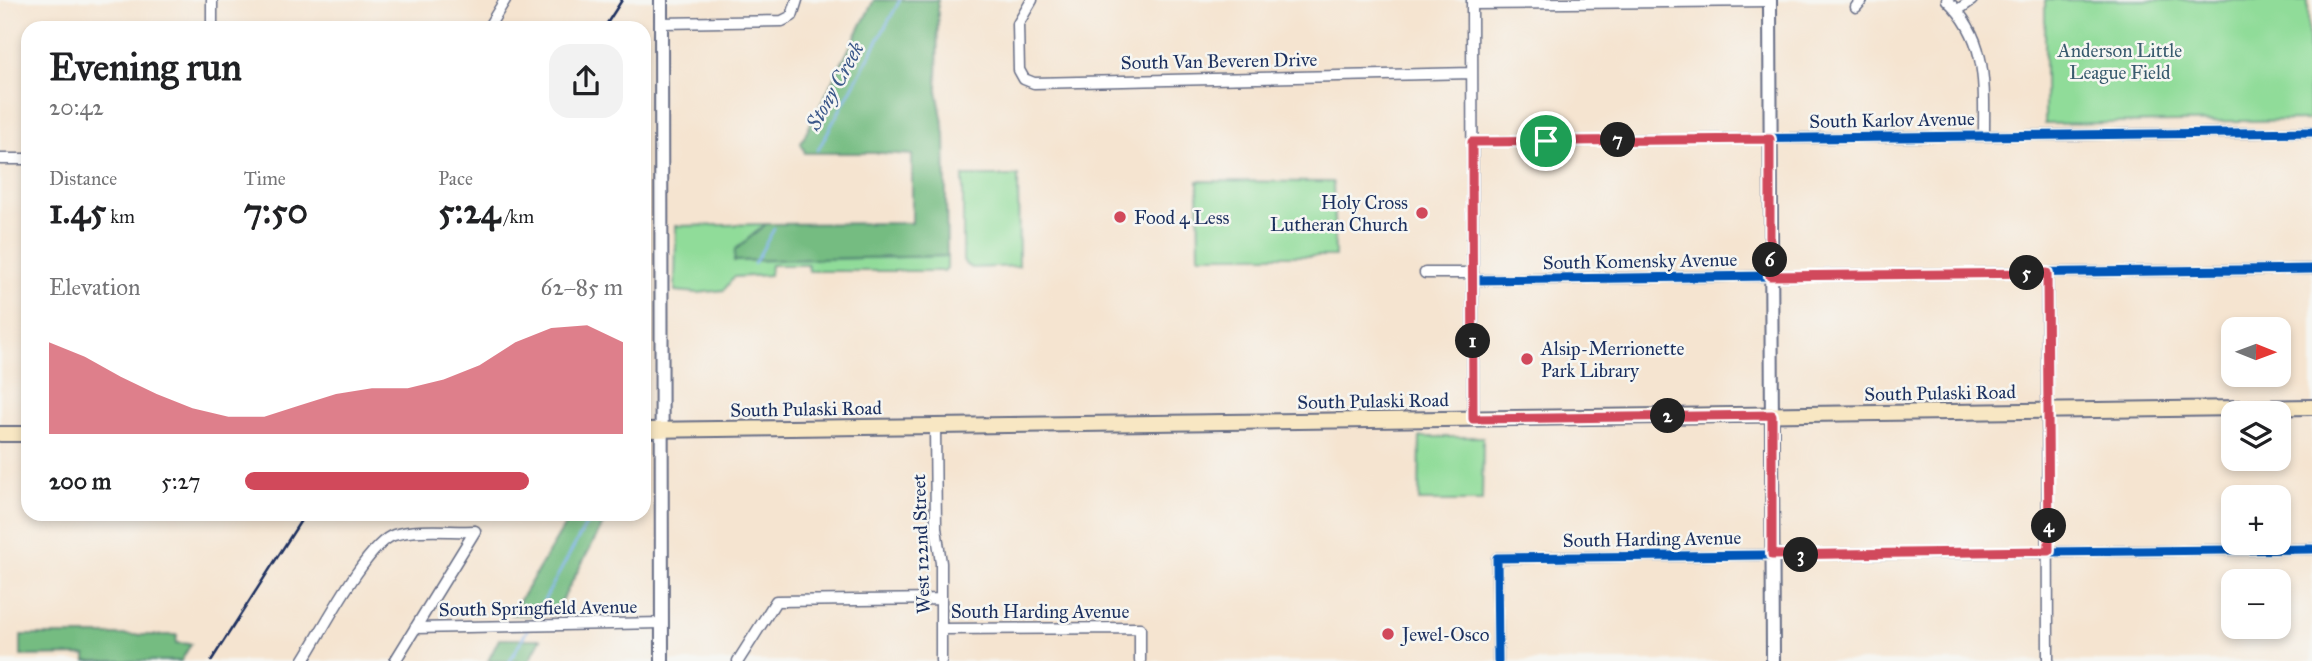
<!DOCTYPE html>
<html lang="en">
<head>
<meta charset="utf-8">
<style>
	body { margin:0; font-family:"IM FELL Great Primer",serif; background:#f2f2f2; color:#202124; height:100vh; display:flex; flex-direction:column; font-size:26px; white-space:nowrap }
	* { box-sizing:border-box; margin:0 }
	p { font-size:23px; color:#757577 }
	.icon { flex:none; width:38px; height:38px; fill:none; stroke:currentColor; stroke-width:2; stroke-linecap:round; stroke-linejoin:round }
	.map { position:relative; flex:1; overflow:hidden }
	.details { position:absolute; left:21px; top:21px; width:630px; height:500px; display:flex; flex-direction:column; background:#fff; border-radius:21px; box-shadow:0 4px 10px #0003 }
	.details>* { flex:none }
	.needle { width:46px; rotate:91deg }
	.buttons { position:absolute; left:2221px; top:317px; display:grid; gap:14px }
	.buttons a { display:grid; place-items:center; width:70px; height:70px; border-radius:14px; background:#fff; box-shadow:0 4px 10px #0003; font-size:35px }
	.pin { position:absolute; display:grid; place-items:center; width:60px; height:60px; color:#fff; margin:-30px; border:4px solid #fff; border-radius:50%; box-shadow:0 2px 7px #0007 }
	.km { position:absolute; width:35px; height:35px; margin:-18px; border-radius:50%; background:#222; color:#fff; font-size:19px; line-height:35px; text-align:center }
	.round { display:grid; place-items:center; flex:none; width:74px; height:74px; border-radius:21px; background:#f2f2f2 }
	.overview { display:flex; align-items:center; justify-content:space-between; height:119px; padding:0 28px }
	h1 { font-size:38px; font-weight:700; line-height:52px }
	.stats { display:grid; grid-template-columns:repeat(3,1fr); gap:10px; height:119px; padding:7px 28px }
	.stats div { display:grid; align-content:center }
	.stats b { font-size:35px; font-weight:700 }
	.stats small { font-size:19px; font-weight:400 }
	.stats p { font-size:19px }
	.chart { height:196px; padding:14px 28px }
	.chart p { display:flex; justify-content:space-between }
	.chart svg { width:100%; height:126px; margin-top:7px; fill:#d1495b; opacity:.7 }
	ul { padding:0 28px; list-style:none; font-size:23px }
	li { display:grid; grid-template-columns:112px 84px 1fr; align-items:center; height:52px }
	li i { height:18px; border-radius:9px; background:#d1495b }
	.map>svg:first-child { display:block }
</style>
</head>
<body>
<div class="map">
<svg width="2312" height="661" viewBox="0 0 2312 661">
	<rect width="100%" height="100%" fill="#f6f6f2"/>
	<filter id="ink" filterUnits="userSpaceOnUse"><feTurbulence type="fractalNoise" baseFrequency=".0143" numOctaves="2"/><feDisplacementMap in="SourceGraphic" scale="14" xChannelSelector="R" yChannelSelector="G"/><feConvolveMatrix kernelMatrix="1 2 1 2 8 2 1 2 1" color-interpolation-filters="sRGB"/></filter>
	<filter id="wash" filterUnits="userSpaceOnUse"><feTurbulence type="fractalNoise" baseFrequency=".00686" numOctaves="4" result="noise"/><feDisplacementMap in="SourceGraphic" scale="28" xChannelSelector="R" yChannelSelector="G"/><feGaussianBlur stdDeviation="1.57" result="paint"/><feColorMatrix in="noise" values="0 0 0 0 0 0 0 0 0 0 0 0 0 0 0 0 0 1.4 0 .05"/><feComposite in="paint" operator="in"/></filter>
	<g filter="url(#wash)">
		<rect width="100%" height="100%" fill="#f5e4d0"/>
		<path fill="#90dc99" stroke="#56867c" stroke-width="2" d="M 2045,0 L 2308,0 L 2309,120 L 2045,124 Z
			M 963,176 L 1018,176 L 1019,266 L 972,268 L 966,265 L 963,260 Z
			M 1198,181 L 1333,182 L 1335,256 L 1199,256 Z
			M 766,224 L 735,250 L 735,261 L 947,256 L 947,268 L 944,271 L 809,271 L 808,265 L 771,265 L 770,275 L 734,277 L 724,290 L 698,293 L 675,291 L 676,226 Z
			M 1420,437 L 1483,437 L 1482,501 L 1419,501 Z"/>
		<path fill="#74bc81" stroke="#487670" stroke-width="2" d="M 874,0 L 938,0 L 937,90 L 945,134 L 947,256 L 734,261 L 735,250 L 766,224 L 912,223 L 912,155 L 882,153 L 805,153 L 801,143 Z
			M 571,515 L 608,515 L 554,615 L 511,615 Z
			M 21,635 L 177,635 L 176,643 L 191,644 L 181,661 L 86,661 L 86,655 L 21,656 Z
			M 499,639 L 541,639 L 529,661 L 488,661 Z"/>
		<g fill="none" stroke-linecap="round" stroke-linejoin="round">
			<path stroke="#81b4ee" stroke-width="2.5" d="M 818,150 L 900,0
				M 754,264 L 774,229
				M 532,622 L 592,514
				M 510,661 L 527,630"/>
		</g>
	</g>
	<g filter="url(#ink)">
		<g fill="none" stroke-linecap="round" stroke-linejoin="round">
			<g stroke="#676e86" stroke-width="13">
				<path id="minor" d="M 212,0 L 212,28
					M 1032,0 L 1018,24 L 1019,70 L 1024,79 L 1034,83 L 1472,73
					M 1472,0 L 1473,419
					M 1947,0 C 1988,39 1984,84 1984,136
					M 1472,4 L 1770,1
					M 1856,7 L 1862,0
					M 1958,10 L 1972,0
					M 661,23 L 782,21 L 792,16 L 797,0
					M 488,28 L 505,0
					M 1472,142 L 2312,132
					M 0,159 L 28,159
					M 1425,273 L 1473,273
					M 2047,273 L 2048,661
					M 1473,280 L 2312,269
					M 935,426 L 936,528 L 941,563 L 941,661
					M 415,628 L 661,623
					M 941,629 L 1140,628 L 1140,661
					M 303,661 C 320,635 367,543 394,535 C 416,528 451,532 475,531
					M 395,661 L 475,531
					M 738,661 L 776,601 L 941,599
					M 1498,661 L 1497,558 L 2312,549"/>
			</g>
			<g stroke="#676e86" stroke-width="16">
				<path id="tertiary" d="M 661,0 L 662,661
					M 1770,0 L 1773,661"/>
			</g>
			<g stroke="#676e86" stroke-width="18">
				<path id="secondary" d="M 644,430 L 2312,407
					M 0,434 L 28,434"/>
			</g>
			<use href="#minor" stroke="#fff" stroke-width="10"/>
			<use href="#tertiary" stroke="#fff" stroke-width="12"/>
			<use href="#secondary" stroke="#f8e7c3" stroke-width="14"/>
			<path stroke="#1b2f5e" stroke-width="2.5" d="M 604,28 L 622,0
				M 211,661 L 305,514"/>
			<g stroke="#f6f6f2" stroke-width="13">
				<path id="cycleway" d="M 1472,142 L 2312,132
					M 1473,280 L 2312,269
					M 1498,661 L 1497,558 L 2312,549"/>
			</g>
			<use href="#cycleway" stroke="#0057b8" stroke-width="9"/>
		</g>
	</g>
	<g fill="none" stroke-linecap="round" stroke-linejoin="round" filter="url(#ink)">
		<g stroke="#fff" stroke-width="14">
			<path id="route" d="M 1770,139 L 1770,276 L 2047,273 L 2049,551 L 1772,555 L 1772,415 L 1473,419 L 1472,142 Z"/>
		</g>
		<use href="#route" stroke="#d1495b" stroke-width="9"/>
	</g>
	<g fill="#d1495b" stroke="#f6f6f2" stroke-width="2.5">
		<circle cx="1422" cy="213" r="7"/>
		<circle cx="1120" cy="217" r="7"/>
		<circle cx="1527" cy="359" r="7"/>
		<circle cx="1388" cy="634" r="7"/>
	</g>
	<g text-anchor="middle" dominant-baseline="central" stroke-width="5" stroke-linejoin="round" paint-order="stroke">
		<g font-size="19" fill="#385a6d" stroke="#f6f6f2">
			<text x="2120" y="50">Anderson Little<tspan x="2120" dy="22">League Field</tspan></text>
		</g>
		<g font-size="19" fill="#1b2f5e" stroke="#f6f6f2">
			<text transform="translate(1219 61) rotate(-1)">South Van Beveren Drive</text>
			<text transform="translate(1892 120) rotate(-1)">South Karlov Avenue</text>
			<text transform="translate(1640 261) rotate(-1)">South Komensky Avenue</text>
			<text transform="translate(1940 393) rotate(-1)">South Pulaski Road</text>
			<text transform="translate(1373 401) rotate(-1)">South Pulaski Road</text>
			<text transform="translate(806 409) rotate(-1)">South Pulaski Road</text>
			<text transform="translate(1652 539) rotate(-1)">South Harding Avenue</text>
			<text transform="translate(921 544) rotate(-92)">West 122nd Street</text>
			<text transform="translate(538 608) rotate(-1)">South Springfield Avenue</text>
			<text x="1040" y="611">South Harding Avenue</text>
		</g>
		<g font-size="19" fill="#1b2f5e" stroke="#f6f6f2" text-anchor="start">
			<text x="1408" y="202" text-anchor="end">Holy Cross<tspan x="1408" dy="22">Lutheran Church</tspan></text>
			<text x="1134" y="217">Food 4 Less</text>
			<text x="1541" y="348">Alsip-Merrionette<tspan x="1541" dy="22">Park Library</tspan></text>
			<text x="1402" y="634">Jewel-Osco</text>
		</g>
		<g font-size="21" font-style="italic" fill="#3a5789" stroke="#f6f6f2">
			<text transform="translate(835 86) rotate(-61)">Stony Creek</text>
		</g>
	</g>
</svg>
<div class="buttons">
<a><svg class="needle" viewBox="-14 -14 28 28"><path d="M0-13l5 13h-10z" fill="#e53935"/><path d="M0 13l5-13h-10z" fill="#757577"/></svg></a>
<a><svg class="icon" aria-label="layers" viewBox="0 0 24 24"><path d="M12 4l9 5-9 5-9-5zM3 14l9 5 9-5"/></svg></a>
<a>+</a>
<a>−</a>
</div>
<div class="pin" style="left:1546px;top:141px;background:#1e9e55"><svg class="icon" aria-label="arrive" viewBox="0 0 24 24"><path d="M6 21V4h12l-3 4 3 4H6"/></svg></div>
<b class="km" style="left:1473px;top:341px">1</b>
<b class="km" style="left:1668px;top:416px">2</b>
<b class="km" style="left:1801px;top:555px">3</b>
<b class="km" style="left:2049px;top:526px">4</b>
<b class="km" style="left:2027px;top:273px">5</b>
<b class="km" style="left:1770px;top:260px">6</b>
<b class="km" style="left:1618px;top:140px">7</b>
<section class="details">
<div class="overview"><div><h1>Evening run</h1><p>20:42</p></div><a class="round"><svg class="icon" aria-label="share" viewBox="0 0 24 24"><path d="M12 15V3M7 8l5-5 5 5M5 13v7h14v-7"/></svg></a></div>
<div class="stats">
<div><p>Distance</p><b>1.45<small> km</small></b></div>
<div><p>Time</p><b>7:50</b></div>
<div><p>Pace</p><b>5:24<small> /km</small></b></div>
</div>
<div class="chart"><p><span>Elevation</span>62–85 m</p>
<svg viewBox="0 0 160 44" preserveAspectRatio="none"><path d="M0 44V12L10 17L20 24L30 30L40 35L50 38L60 38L70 34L80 30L90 28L100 28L110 25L120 20L130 12L140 7L150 6L160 12V44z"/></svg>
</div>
<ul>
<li><b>200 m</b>5:27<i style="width:75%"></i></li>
</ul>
</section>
</div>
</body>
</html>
